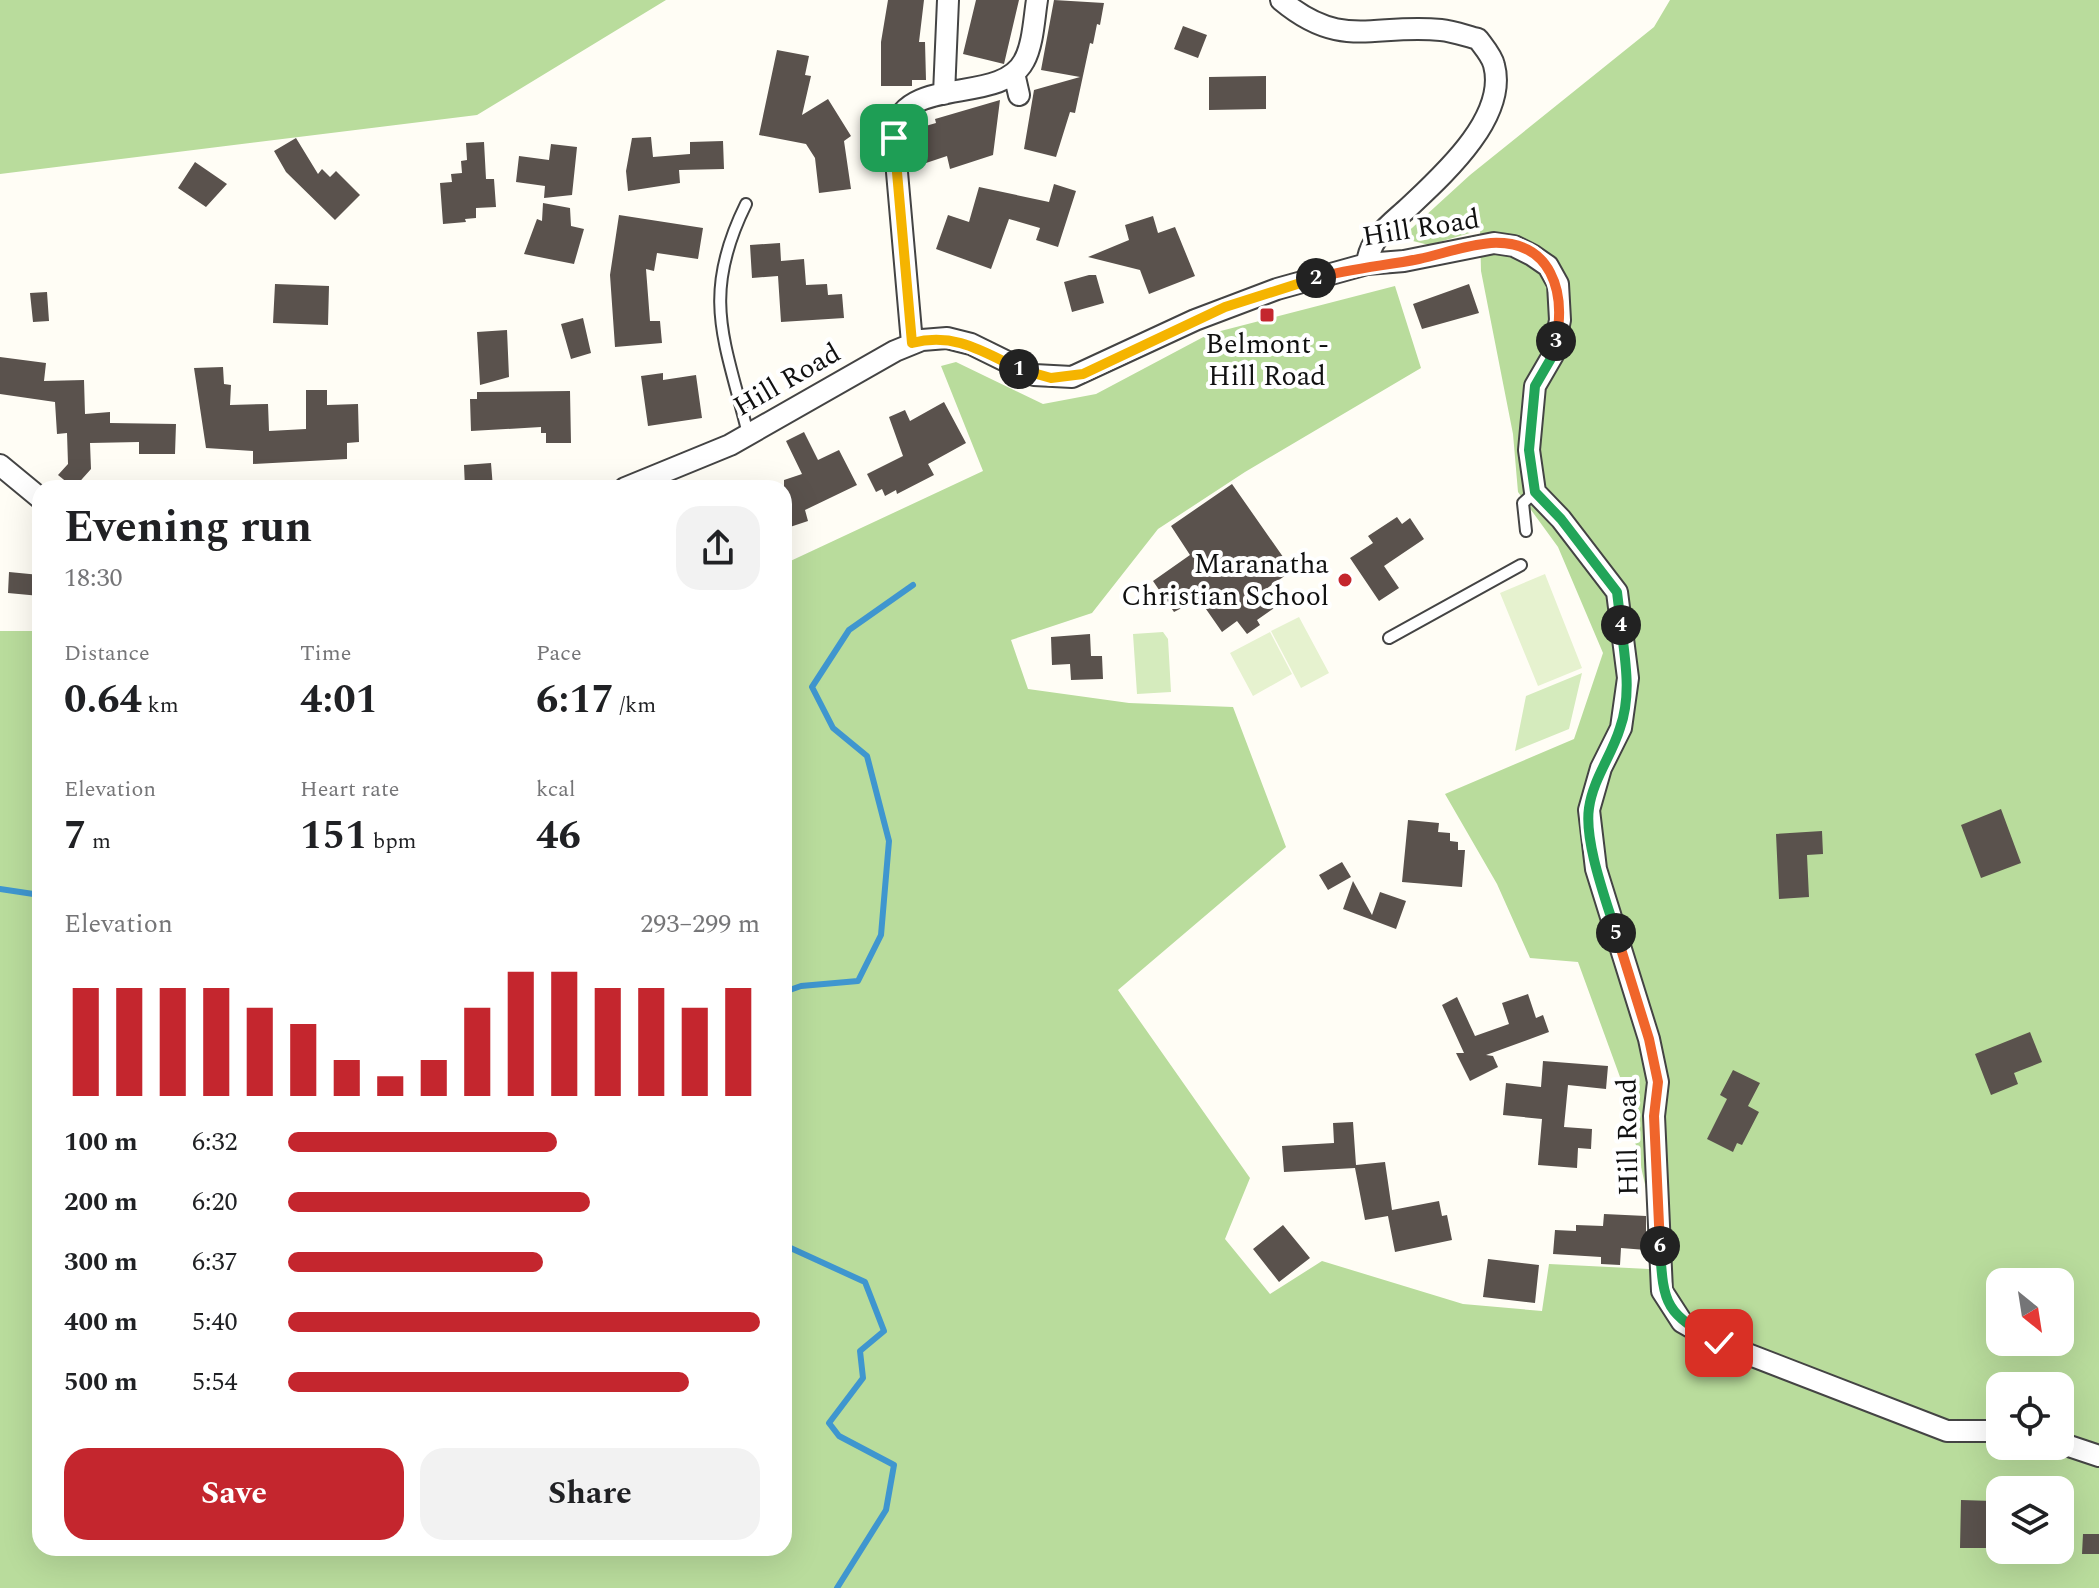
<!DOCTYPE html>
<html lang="en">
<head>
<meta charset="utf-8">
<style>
	body { margin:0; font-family:Spectral,serif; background:#f2f2f2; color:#202124; height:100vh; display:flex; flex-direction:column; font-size:30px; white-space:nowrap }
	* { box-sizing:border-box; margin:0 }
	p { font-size:26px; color:#757577 }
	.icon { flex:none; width:44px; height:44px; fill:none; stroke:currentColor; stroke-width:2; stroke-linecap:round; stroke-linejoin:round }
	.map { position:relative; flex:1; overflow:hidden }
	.drawer { position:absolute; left:32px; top:480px; width:760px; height:1076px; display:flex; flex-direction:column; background:#fff; border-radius:24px; box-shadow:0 8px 32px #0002 }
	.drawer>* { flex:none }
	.needle { width:52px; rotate:150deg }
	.controls { position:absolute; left:1986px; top:1268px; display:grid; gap:16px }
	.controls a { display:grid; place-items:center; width:88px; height:88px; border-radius:16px; background:#fff; box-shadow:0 8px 32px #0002; font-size:40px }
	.pin { position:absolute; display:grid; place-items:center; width:68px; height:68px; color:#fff; margin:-34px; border-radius:16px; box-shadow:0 4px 12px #0006 }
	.km { position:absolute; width:40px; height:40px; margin:-20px; border-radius:50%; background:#222; color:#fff; font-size:22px; line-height:40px; text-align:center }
	.round { display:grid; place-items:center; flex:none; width:84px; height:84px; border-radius:24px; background:#f2f2f2 }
	.summary { display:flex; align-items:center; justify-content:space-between; height:136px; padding:0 32px }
	h1 { font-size:44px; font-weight:700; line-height:60px }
	.figures { display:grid; grid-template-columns:repeat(3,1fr); gap:12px; height:136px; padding:8px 32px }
	.figures div { display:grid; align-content:center }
	.figures b { font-size:40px; font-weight:700 }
	.figures small { font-size:22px; font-weight:400 }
	.figures p { font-size:22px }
	.chart { height:224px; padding:16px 32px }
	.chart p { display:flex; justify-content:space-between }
	.chart svg { width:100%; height:144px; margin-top:8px; stroke:#c4262e; stroke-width:6 }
	.cta { display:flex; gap:16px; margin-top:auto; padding:16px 32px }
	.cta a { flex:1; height:92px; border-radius:24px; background:#c4262e; color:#fff; font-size:32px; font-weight:700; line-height:92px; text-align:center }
	.cta a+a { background:#f2f2f2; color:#202124 }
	ul { padding:0 32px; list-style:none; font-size:26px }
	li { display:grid; grid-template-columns:128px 96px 1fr; align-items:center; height:60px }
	li i { height:20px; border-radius:10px; background:#c4262e }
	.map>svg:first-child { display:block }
</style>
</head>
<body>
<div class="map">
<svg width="2099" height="1588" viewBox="0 0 2099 1588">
	<rect width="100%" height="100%" fill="#fffdf5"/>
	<path fill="#d5ebbd" d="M 1163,632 L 1168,639 L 1171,692 L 1137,694 L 1133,634 Z
		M 1582,673 L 1569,729 L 1515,751 L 1526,696 Z"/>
	<path fill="#b9dc9c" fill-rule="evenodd" d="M 0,0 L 666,0 L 477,115 L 0,174 Z
		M 1670,0 L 2099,0 L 2099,1588 L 0,1588 L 0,631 L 40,631 L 40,1548 L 784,1548 L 784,564 L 983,471 L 941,366 L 956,362 L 1043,404 L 1096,394 L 1209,334 L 1395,286 L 1421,368 L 1245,472 L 1158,529 L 1092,613 L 1011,640 L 1028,689 L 1129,703 L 1233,707 L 1286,847 L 1118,990 L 1250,1178 L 1225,1239 L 1270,1294 L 1322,1261 L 1463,1304 L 1542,1311 L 1549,1264 L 1649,1269 L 1651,1210 L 1620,1077 L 1578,962 L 1530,958 L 1497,884 L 1445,794 L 1574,739 L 1603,653 L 1558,547 L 1518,492 L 1513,434 L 1481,271 L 1480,230 L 1429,245 L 1401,238 L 1470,175 L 1654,27 ZM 2000,1282 L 2060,1282 L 2060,1342 L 2000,1342 ZM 2000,1386 L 2060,1386 L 2060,1446 L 2000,1446 ZM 2000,1490 L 2060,1490 L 2060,1550 L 2000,1550 Z"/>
	<path fill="#e6f2cf" d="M 1545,574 L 1582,668 L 1538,686 L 1500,593 Z
		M 1299,617 L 1329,673 L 1301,688 L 1271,631 Z
		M 1270,632 L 1292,674 L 1253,696 L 1230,653 Z"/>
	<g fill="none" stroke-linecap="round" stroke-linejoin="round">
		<path stroke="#3f96cf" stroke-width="6" d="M 0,889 L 40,895
			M 784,992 L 801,986 L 858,981 L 881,935 L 889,841 L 867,756 L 833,728 L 812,687 L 849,630 L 913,585
			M 784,1245 L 865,1282 L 884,1331 L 860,1351 L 863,1378 L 829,1423 L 839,1436 L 894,1465 L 886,1510 L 837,1588"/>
	</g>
	<path fill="#5a524d" d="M 888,0 L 924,0 L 919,42 L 925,42 L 926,80 L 912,80 L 912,86 L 881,86 L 881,42 Z
		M 976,0 L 1019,0 L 1004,64 L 963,54 Z
		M 1054,0 L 1104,3 L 1100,25 L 1097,24 L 1093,44 L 1090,43 L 1075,113 L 1070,112 L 1056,157 L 1024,149 L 1034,90 L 1080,77 L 1041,70 Z
		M 1183,26 L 1207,35 L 1198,58 L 1174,49 Z
		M 777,50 L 809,56 L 805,75 L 811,76 L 802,115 L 828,99 L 851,136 L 844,141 L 851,189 L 819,193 L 815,158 L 806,144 L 759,135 Z
		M 1266,76 L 1266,109 L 1209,110 L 1209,77 Z
		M 1000,100 L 993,155 L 950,169 L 947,156 L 926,163 L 915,129 L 936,123 L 935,119 Z
		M 651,137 L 653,157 L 690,154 L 690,142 L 723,141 L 724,169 L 679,170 L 680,183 L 628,191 L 626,171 L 632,138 Z
		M 296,138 L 318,174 L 322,169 L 330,177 L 336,171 L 360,195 L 335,220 L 286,172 L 274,151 Z
		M 484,142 L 486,179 L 494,179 L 496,207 L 476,208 L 476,218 L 465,219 L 466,222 L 443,224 L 440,183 L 452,182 L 451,174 L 462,173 L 461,161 L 467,160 L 466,143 Z
		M 551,144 L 577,147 L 572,195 L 544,198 L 545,186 L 516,182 L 519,156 L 549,160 Z
		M 195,162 L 227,184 L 206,207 L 178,188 Z
		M 1054,184 L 1076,191 L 1058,247 L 1036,240 L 1040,228 L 1009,219 L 991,269 L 936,249 L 948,215 L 969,222 L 979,187 L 1049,202 Z
		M 543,203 L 570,208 L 571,226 L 584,229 L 574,264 L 524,254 L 537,219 L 542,221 Z
		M 619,215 L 703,228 L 698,259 L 657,253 L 654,271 L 646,269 L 650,321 L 660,321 L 662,343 L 615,347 L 610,275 Z
		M 1153,216 L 1158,233 L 1175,227 L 1195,276 L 1149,294 L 1140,270 L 1088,257 L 1129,240 L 1125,225 Z
		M 780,243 L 781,261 L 804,259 L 806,285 L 827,284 L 828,295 L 842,294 L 844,318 L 781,322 L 778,276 L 752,278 L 750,245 Z
		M 1089,275 L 1096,275 L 1104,303 L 1072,312 L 1064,282 Z
		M 275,284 L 329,286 L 328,325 L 273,323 Z
		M 1469,284 L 1479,313 L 1422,329 L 1413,304 Z
		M 47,292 L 49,321 L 33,322 L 30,293 Z
		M 583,318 L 591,353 L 571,359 L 561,324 Z
		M 507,330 L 509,377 L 480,385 L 477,332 Z
		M 0,357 L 46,363 L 44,381 L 84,380 L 85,414 L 110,412 L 110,423 L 176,424 L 175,454 L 139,454 L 139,442 L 90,443 L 91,469 L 74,488 L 58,475 L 68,464 L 67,433 L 57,434 L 55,402 L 0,394 Z
		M 223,367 L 224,384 L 231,385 L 230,405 L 268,404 L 269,431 L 306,429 L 306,390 L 327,390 L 327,405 L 358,404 L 359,442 L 347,443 L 347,459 L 253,464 L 253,451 L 206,448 L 194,368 Z
		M 663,373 L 663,380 L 696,375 L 702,418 L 648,426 L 641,376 Z
		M 570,391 L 571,443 L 546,443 L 546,433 L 541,433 L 541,427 L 471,431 L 470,399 L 477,399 L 477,392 Z
		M 944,402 L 966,443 L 928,464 L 934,475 L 897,494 L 896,490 L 885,496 L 882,489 L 876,492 L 867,474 L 903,456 L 889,417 L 905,410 L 910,421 Z
		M 804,432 L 818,460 L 839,450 L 857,485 L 805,510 L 808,521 L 790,527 L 787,517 L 784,519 L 784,480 L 802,474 L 786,441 Z
		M 491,463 L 493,488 L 465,488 L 464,465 Z
		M 1232,484 L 1288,564 L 1281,569 L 1286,575 L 1266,589 L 1277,606 L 1257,620 L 1260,625 L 1247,634 L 1237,621 L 1222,632 L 1199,599 L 1174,612 L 1153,581 L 1190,555 L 1171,526 Z
		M 1397,517 L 1402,524 L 1410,518 L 1424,539 L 1384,566 L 1399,588 L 1379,601 L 1350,558 L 1373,543 L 1368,536 Z
		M 9,572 L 40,575 L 40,596 L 8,593 Z
		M 1090,634 L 1091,656 L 1102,656 L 1103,679 L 1071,680 L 1070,664 L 1052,665 L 1051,637 Z
		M 2001,809 L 2021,863 L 1981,878 L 1961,825 Z
		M 1408,820 L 1439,823 L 1438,832 L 1450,833 L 1450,841 L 1458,842 L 1458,850 L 1465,850 L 1462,887 L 1402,882 Z
		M 1822,831 L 1823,854 L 1807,855 L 1809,897 L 1779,899 L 1776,834 Z
		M 1342,862 L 1351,877 L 1328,890 L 1319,875 Z
		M 1353,881 L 1372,915 L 1380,892 L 1406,901 L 1396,929 L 1343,909 Z
		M 1528,994 L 1536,1018 L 1543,1015 L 1549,1032 L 1486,1055 L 1493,1056 L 1498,1067 L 1470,1081 L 1456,1053 L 1464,1053 L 1442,1005 L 1457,997 L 1475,1036 L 1509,1024 L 1502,1003 Z
		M 2030,1032 L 2042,1062 L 2014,1073 L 2018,1084 L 1991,1095 L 1975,1054 Z
		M 1543,1061 L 1608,1066 L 1606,1089 L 1568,1085 L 1564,1127 L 1592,1129 L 1591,1149 L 1578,1148 L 1577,1168 L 1538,1165 L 1542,1119 L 1503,1115 L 1506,1083 L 1541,1087 Z
		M 1733,1070 L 1760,1083 L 1748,1106 L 1759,1112 L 1742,1145 L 1737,1143 L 1733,1152 L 1707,1139 L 1727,1099 L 1720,1095 Z
		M 1353,1122 L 1356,1165 L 1385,1162 L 1392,1210 L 1439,1201 L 1442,1216 L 1447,1215 L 1452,1240 L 1395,1252 L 1388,1216 L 1365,1220 L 1355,1168 L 1284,1172 L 1282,1146 L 1334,1143 L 1333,1123 Z
		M 1604,1214 L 1646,1216 L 1646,1250 L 1621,1248 L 1620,1265 L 1601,1264 L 1601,1257 L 1553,1254 L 1555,1230 L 1576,1231 L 1576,1225 L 1603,1226 Z
		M 1283,1225 L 1310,1258 L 1279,1282 L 1253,1249 Z
		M 1488,1259 L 1539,1265 L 1535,1303 L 1483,1297 Z
		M 1961,1500 L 1993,1501 L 1992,1548 L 1960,1548 Z
		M 2083,1534 L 2099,1534 L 2099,1554 L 2082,1554 Z"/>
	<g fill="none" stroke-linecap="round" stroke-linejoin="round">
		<g stroke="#444" stroke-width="14">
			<path id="lane" d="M 746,204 C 700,297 725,340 748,434
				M 1526,531 L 1523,503 L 1535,492
				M 1389,638 L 1521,565"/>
		</g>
		<g stroke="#444" stroke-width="24">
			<path id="street" d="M 1281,0 C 1342,51 1374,23 1441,30 C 1453,31 1466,36 1478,39 C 1483,46 1492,56 1494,65 C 1508,117 1443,175 1409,207 C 1392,223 1369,238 1367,264
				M 1014,73 L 1019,95
				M 944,94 L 948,0
				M 912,343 L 894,138 C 896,72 1000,107 1024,61 C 1033,45 1034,19 1037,0
				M 0,465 L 40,498
				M 625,488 L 730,445 L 895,351 L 922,340 L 947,338 L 971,344 L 1034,375 L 1072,377 L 1195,320 L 1277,289 L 1367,264 L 1404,261 L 1494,243 L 1514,246 L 1532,255 L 1548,266 L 1558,284 L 1560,320 L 1553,355 L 1535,386 L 1529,450 L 1535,492 L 1561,519 L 1617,592 L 1628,678 L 1621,728 L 1601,768 L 1589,810 L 1596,869 L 1649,1039 L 1658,1082 L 1654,1116 L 1662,1291 L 1682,1322 L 1719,1343 L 1947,1431 L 2000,1431
				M 2060,1443 L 2099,1456"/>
		</g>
		<use href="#lane" stroke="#fff" stroke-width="10"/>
		<use href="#street" stroke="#fff" stroke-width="20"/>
	</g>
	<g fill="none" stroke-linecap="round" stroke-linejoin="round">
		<g stroke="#fff" stroke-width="16">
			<path id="split-1" d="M 894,138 L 912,343 C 954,332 982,351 1019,369"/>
		</g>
		<g stroke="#fff" stroke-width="16">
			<path id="split-2" d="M 1019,369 L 1051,378 L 1083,374 L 1225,307 L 1316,278"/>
		</g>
		<g stroke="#fff" stroke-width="16">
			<path id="split-3" d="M 1316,278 C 1353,268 1383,266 1419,259 C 1442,254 1466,245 1491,243 C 1552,240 1566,292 1556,341"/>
		</g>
		<g stroke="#fff" stroke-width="16">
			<path id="split-4" d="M 1556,341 L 1553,355 L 1535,386 L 1529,450 L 1535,492 L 1561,519 L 1617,592 L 1621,625"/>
		</g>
		<g stroke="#fff" stroke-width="16">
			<path id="split-5" d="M 1616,933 C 1606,900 1584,842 1589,808 C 1593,779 1612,755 1620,728 C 1632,694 1625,660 1621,625"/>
		</g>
		<g stroke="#fff" stroke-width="16">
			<path id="split-6" d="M 1616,933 L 1649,1039 L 1658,1082 L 1654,1116 L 1660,1246"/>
		</g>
		<g stroke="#fff" stroke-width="16">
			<path id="split-7" d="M 1660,1246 C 1663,1307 1666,1313 1719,1343"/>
		</g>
		<use href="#split-1" stroke="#f5b400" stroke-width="10"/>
		<use href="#split-2" stroke="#f5b400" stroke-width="10"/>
		<use href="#split-3" stroke="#f0652b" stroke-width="10"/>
		<use href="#split-4" stroke="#22a559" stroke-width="10"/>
		<use href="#split-5" stroke="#22a559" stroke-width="10"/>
		<use href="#split-6" stroke="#f0652b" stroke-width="10"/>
		<use href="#split-7" stroke="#22a559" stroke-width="10"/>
	</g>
	<g fill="#c4262e" stroke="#fff" stroke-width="3">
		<rect x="1259" y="307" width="16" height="16" rx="4"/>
		<circle cx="1345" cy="580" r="8"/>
	</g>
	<g text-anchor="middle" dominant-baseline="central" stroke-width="8" stroke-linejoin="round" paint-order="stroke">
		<g font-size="28" fill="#111" stroke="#fff">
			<text transform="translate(1421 228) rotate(-9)">Hill Road</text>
			<text transform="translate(787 380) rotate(-30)">Hill Road</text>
			<text transform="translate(1628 1137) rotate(-91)">Hill Road</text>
		</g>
		<g font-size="28" fill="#111" stroke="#fff">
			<text x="1267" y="344">Belmont -<tspan x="1267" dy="32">Hill Road</tspan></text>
			<text x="1329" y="564" text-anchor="end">Maranatha<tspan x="1329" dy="32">Christian School</tspan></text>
		</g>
	</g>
</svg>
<div class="controls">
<a><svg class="needle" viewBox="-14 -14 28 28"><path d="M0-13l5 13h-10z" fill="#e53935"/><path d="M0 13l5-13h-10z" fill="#757577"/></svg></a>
<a><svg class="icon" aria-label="locate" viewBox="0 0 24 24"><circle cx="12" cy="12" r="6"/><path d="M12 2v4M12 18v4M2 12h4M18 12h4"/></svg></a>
<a><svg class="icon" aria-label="layers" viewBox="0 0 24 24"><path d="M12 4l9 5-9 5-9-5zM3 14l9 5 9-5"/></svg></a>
</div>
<div class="pin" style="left:894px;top:138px;background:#1e9e55"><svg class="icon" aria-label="arrive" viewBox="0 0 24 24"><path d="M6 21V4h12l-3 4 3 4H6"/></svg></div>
<div class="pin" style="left:1719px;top:1343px;background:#d93025"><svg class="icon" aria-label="check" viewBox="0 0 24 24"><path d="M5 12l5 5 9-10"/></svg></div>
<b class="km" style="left:1019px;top:369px">1</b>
<b class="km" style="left:1316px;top:278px">2</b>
<b class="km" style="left:1556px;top:341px">3</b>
<b class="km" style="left:1621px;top:625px">4</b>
<b class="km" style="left:1616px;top:933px">5</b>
<b class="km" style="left:1660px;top:1246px">6</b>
<section class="drawer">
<div class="summary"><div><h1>Evening run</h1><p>18:30</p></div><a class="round"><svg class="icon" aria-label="share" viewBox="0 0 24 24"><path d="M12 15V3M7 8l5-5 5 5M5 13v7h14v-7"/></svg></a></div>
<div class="figures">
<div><p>Distance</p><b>0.64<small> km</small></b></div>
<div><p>Time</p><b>4:01</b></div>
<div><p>Pace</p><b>6:17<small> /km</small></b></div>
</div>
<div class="figures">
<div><p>Elevation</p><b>7<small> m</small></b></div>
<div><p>Heart rate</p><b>151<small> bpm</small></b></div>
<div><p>kcal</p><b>46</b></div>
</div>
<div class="chart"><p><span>Elevation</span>293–299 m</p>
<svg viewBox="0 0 160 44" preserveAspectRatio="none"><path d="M5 44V11M15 44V11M25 44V11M35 44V11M45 44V17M55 44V22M65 44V33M75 44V38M85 44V33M95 44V17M105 44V6M115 44V6M125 44V11M135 44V11M145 44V17M155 44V11"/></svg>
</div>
<ul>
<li><b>100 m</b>6:32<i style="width:57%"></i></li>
<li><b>200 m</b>6:20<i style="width:64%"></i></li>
<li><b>300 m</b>6:37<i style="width:54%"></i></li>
<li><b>400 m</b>5:40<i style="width:100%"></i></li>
<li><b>500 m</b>5:54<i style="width:85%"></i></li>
</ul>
<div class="cta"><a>Save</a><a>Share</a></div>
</section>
</div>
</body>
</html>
